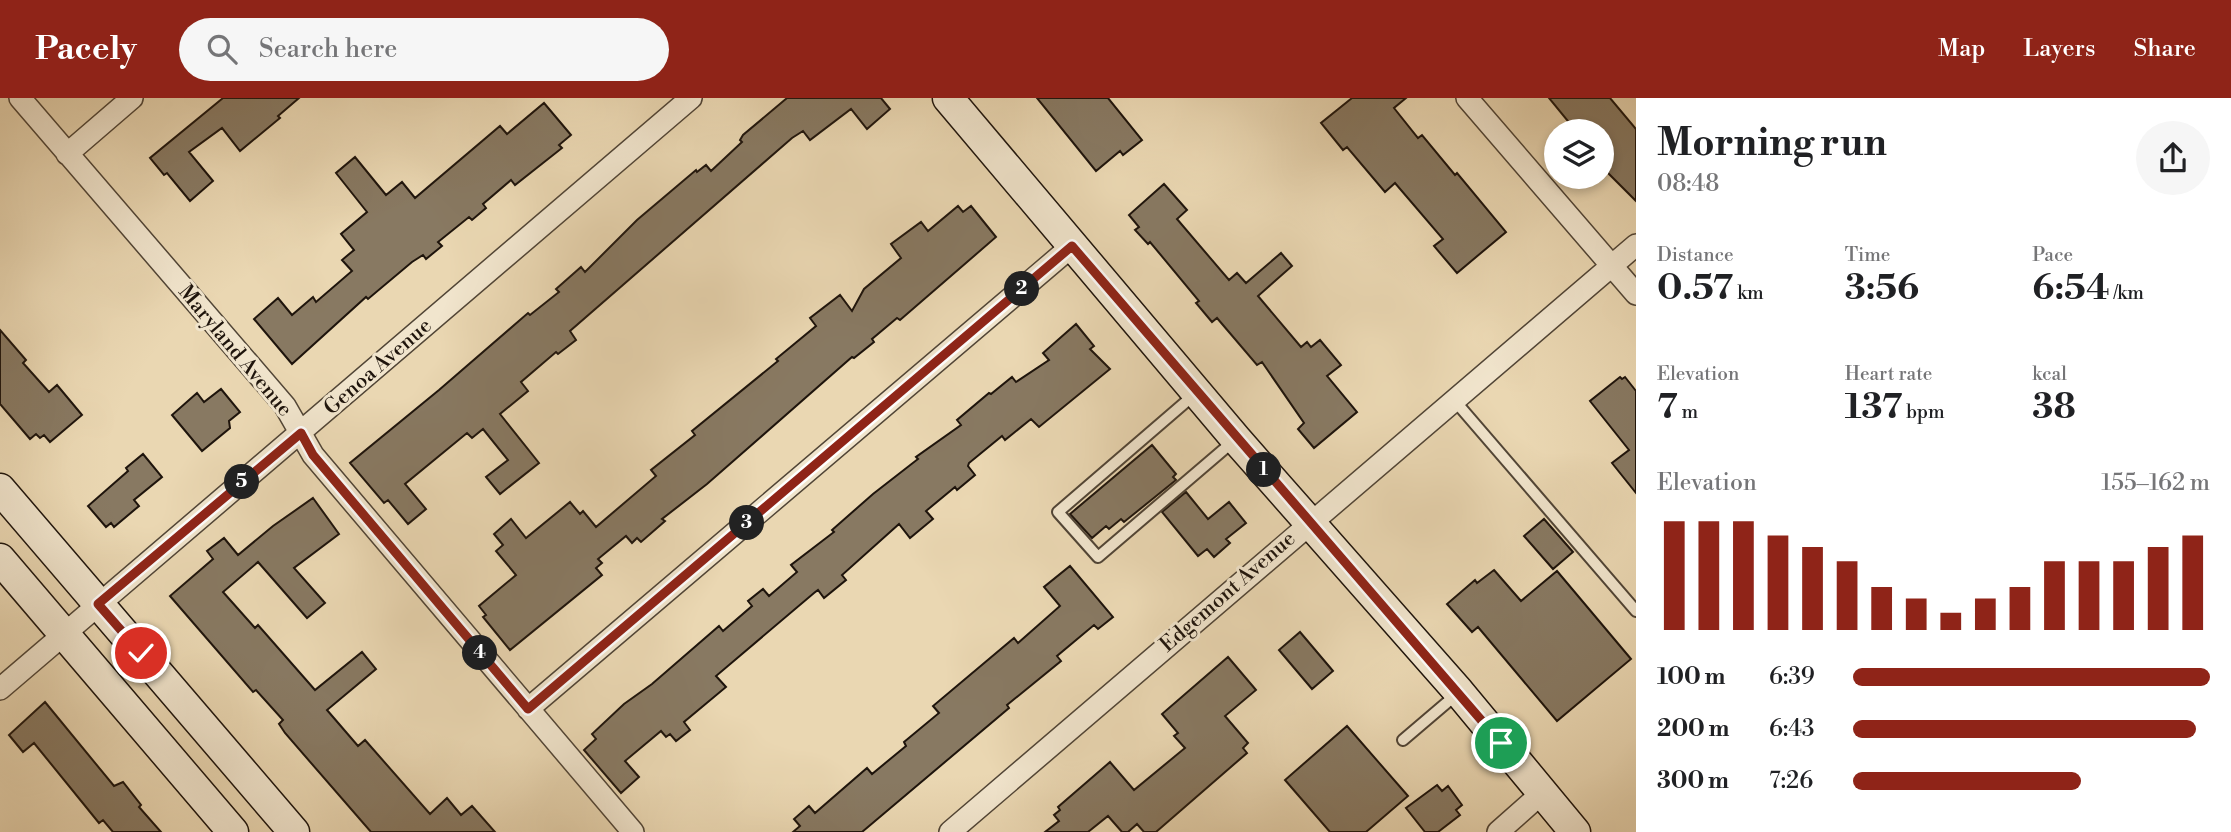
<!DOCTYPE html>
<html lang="en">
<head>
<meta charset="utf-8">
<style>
	body { margin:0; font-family:"Libre Bodoni",serif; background:#f6f6f6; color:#202124; height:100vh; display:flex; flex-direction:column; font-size:26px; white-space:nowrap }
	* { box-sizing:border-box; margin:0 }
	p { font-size:23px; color:#757577 }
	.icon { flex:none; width:38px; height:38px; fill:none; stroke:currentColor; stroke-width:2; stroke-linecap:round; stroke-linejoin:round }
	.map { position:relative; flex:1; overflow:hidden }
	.details { display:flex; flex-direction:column; background:#fff; width:595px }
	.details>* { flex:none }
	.controls { position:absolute; left:1544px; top:21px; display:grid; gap:14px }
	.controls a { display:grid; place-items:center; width:70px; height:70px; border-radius:50%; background:#fff; box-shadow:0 4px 10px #0003; font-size:35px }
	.pin { position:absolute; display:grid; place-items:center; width:60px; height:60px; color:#fff; margin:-30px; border:4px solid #fff; border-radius:50%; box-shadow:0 2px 7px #0007 }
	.km { position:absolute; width:35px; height:35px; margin:-18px; border-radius:50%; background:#222; color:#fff; font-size:19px; line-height:35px; text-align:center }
	.round { display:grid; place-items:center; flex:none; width:74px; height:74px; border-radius:37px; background:#f6f6f6 }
	.head { display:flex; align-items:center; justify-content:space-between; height:119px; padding:0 21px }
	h1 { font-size:38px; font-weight:700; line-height:52px }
	.metrics { display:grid; grid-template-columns:repeat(3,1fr); gap:10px; height:119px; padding:7px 21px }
	.metrics div { display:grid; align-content:center }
	.metrics b { font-size:35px; font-weight:700 }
	.metrics small { font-size:19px; font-weight:400 }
	.metrics p { font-size:19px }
	.chart { height:196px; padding:14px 21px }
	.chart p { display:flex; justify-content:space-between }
	.chart svg { width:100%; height:126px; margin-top:7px; stroke:#8f2418; stroke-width:6 }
	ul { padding:0 21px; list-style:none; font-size:23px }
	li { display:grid; grid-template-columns:112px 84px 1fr; align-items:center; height:52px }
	li i { height:18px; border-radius:9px; background:#8f2418 }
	header { display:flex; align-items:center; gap:42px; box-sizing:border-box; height:98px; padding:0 35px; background:#8f2418; color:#fff }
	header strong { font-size:33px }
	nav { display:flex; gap:38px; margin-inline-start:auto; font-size:24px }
	.search { width:490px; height:63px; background:#f6f6f6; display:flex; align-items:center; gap:18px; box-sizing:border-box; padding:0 24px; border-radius:38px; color:#757577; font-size:26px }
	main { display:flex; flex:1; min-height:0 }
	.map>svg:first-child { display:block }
</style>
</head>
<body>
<header>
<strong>Pacely</strong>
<div class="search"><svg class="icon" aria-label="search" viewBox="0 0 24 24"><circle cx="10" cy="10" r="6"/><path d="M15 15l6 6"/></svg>Search here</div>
<nav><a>Map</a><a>Layers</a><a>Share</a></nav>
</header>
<main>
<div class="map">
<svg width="1636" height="734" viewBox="0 0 1636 734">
	<rect width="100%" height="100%" fill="#ead7b2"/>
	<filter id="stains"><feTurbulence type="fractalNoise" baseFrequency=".00286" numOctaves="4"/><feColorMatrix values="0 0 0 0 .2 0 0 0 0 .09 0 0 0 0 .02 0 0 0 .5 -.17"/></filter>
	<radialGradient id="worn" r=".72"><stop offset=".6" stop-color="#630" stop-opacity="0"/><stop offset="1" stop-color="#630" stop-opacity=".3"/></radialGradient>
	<path fill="#887962" stroke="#1e140c" stroke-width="2" d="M 223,0 L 299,0 L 278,18 L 280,20 L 240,53 L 222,30 L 189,54 L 213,83 L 190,103 L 167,75 L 164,77 L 150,60 Z
		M 787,0 L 881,0 L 890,11 L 867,31 L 851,11 L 810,42 L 803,33 L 792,40 L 570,233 L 576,242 L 558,256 L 556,254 L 521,284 L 528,293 L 500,316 L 539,365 L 500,396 L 486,379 L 508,362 L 483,331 L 472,340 L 467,335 L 405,386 L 426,411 L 408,426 L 388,402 L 384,405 L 350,365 L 439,292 L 528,215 L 530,217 L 559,194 L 556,191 L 581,169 L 585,174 L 637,122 L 696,72 L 697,74 L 706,67 L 711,73 L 742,44 L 740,42 L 743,37 Z
		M 1037,0 L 1108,0 L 1142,42 L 1123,57 L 1120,53 L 1096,73 Z
		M 1352,0 L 1406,0 L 1394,10 L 1418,40 L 1422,37 L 1455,77 L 1457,75 L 1506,134 L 1457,175 L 1434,148 L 1443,141 L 1395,85 L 1385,94 L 1347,49 L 1343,52 L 1321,25 Z
		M 1549,0 L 1610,0 L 1636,31 L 1636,103 L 1601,68 L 1601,33 L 1576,33 Z
		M 544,5 L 571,37 L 559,47 L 562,50 L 515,87 L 511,82 L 483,106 L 486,110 L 472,122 L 469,119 L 438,144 L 442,148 L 426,161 L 423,157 L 412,164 L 368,201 L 366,199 L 292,266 L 254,221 L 278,200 L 292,217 L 313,199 L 316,204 L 352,173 L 342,162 L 354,152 L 341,136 L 367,114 L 336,75 L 355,59 L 386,97 L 402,84 L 415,100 L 500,28 L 507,36 Z
		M 1164,86 L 1187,112 L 1177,121 L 1229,182 L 1237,175 L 1246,185 L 1281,155 L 1292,168 L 1258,198 L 1301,249 L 1307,244 L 1311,249 L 1320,242 L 1341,267 L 1327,278 L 1357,314 L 1314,350 L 1298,331 L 1304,325 L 1262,264 L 1257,267 L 1217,220 L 1212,224 L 1196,205 L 1199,203 L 1150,144 L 1148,146 L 1135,132 L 1139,129 L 1129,117 Z
		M 958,108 L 963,114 L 971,108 L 996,139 L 900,222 L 897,220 L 872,241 L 874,244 L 854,260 L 852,259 L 707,386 L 662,421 L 665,423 L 641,444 L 637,440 L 632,445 L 626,438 L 598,461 L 602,465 L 596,470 L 602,477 L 510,552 L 483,519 L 486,517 L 479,508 L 516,477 L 496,453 L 503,447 L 494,436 L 511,421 L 526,440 L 570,404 L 580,416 L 583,413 L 596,429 L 656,378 L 651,372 L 695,337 L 692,333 L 778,263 L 776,261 L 816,228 L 810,220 L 840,197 L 852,213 L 864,191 L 901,160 L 891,146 L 921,124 L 928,133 Z
		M 1076,226 L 1094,248 L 1090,251 L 1110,271 L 1039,329 L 1031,321 L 1005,342 L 1002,338 L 969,365 L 968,368 L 975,377 L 957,392 L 955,389 L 926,413 L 933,421 L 910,440 L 899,426 L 842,477 L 846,482 L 824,500 L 818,492 L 814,495 L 716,578 L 726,589 L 684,624 L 690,632 L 676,643 L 670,636 L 666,639 L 661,633 L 625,663 L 639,679 L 621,695 L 584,652 L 596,641 L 592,636 L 624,606 L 652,586 L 719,528 L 723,533 L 752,508 L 748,503 L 763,491 L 769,498 L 797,474 L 791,467 L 834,434 L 832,432 L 873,396 L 918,361 L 916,359 L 961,327 L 957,322 L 989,295 L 991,296 L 1012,279 L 1016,284 L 1049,262 L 1043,255 Z
		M 0,232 L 26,262 L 23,265 L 49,294 L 57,287 L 82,317 L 50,344 L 44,337 L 40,340 L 36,336 L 30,341 L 0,306 Z
		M 1620,279 L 1622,281 L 1625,279 L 1636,293 L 1636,395 L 1612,365 L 1629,352 L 1590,303 Z
		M 221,291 L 240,314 L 229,323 L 230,330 L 202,353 L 172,317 L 197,295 L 204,304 Z
		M 1152,347 L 1176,376 L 1173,379 L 1176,382 L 1124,424 L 1121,421 L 1109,431 L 1106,428 L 1092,440 L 1070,416 Z
		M 143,356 L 162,379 L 134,402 L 139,408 L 114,429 L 111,425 L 106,429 L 88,408 L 128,373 L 126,370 Z
		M 1186,394 L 1208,421 L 1229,404 L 1246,425 L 1226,441 L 1230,445 L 1214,459 L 1207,451 L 1198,458 L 1162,414 Z
		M 313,400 L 339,436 L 294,470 L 325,505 L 307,520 L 258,464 L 223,494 L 255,530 L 258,527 L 315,592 L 362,554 L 376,571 L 327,612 L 358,648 L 365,642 L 430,716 L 447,700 L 461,717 L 472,708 L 495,734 L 371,734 L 285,635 L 279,626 L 283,622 L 256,592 L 253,594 L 170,498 L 213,461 L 207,453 L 224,440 L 238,457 L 273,428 Z
		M 1544,421 L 1573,454 L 1553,471 L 1524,438 Z
		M 1070,468 L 1113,519 L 1098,531 L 1094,527 L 1057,558 L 1061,563 L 1007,607 L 1009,610 L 862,734 L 793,734 L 800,728 L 794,721 L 809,708 L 815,715 L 867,670 L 872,676 L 906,648 L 904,644 L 939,615 L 933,608 L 1014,540 L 1018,545 L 1060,508 L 1044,489 Z
		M 1494,472 L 1521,503 L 1557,473 L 1631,561 L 1557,623 L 1478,529 L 1472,534 L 1447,506 L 1475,482 L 1477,485 Z
		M 1300,534 L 1333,573 L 1312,591 L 1279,552 Z
		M 1228,559 L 1256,592 L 1225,618 L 1248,645 L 1243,650 L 1247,655 L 1156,734 L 1144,734 L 1137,726 L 1128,734 L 1122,734 L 1108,718 L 1088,734 L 1045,734 L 1059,723 L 1054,717 L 1060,712 L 1058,709 L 1110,664 L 1134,692 L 1185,650 L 1174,638 L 1178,635 L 1162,616 Z
		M 45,604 L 114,688 L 123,684 L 141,707 L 139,709 L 161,734 L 113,734 L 103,722 L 99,725 L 34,645 L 23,654 L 9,637 Z
		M 1347,628 L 1408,698 L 1366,734 L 1330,734 L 1285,682 Z
		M 1437,687 L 1442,693 L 1448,688 L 1462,707 L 1456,712 L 1460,717 L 1438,734 L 1425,734 L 1406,710 Z"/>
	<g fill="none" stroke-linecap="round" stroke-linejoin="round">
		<g stroke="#514536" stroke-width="14">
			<path id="lane" d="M 1195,296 L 1058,414 L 1098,459 L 1236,341
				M 1455,303 L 1636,513
				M 1403,642 L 1457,596"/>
		</g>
		<g stroke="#514536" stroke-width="24">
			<path id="street" d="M 20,0 L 285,308 L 313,357 L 633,734
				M 1467,0 L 1636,196
				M 67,56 L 132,0
				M 0,591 L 691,0
				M 528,611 L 1072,148
				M 950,734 L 1636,147
				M 1498,734 L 1542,695"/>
		</g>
		<g stroke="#1e140c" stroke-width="33">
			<path id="secondary" d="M 948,0 L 1236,341 L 1459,594 L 1575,734
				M 0,391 L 294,734
				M 0,461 L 233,734"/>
		</g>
		<use href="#lane" stroke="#f1e5cd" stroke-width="10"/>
		<use href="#street" stroke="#f1e5cd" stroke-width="21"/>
		<use href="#secondary" stroke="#f1e5cd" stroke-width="30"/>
	</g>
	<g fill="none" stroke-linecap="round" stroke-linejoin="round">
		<g stroke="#fff" stroke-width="14">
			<path id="route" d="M 141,555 L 98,506 L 301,335 L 313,357 L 528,611 L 1072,148 L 1501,645"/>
		</g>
		<use href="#route" stroke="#8f2418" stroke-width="9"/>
	</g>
	<g text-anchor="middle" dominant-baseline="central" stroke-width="6" stroke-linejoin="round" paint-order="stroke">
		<g font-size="21" fill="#1e140c" stroke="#f1e5cd">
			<text transform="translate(235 253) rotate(50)">Maryland Avenue</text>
			<text transform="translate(378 269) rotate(-41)">Genoa Avenue</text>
			<text transform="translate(1228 494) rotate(-41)">Edgemont Avenue</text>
		</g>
	</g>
	<rect width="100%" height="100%" filter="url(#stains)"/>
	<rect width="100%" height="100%" fill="url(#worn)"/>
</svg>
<div class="controls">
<a><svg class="icon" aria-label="layers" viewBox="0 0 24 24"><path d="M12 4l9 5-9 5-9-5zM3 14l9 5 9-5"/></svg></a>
</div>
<div class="pin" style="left:1501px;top:645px;background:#1e9e55"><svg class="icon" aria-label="arrive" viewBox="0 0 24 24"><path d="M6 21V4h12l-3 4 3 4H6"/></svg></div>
<div class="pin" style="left:141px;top:555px;background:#d93025"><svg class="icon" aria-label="check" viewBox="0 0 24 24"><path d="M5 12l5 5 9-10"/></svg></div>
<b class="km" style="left:1264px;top:372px">1</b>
<b class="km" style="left:1022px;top:191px">2</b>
<b class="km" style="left:747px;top:425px">3</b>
<b class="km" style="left:480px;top:555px">4</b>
<b class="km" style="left:242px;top:384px">5</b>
</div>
<section class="details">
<div class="head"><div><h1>Morning run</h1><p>08:48</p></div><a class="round"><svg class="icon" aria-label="share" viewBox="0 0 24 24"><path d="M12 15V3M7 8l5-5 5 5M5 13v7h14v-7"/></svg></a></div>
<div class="metrics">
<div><p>Distance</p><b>0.57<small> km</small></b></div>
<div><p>Time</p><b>3:56</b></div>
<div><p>Pace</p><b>6:54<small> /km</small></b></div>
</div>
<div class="metrics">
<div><p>Elevation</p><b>7<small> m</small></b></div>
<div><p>Heart rate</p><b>137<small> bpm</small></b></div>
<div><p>kcal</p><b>38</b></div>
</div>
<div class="chart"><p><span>Elevation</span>155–162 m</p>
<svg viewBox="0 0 160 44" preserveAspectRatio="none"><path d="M5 44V6M15 44V6M25 44V6M35 44V11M45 44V15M55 44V20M65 44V29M75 44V33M85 44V38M95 44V33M105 44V29M115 44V20M125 44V20M135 44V20M145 44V15M155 44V11"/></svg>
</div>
<ul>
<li><b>100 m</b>6:39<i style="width:100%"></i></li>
<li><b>200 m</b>6:43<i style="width:96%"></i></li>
<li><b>300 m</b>7:26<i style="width:64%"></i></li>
</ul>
</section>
</main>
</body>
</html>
